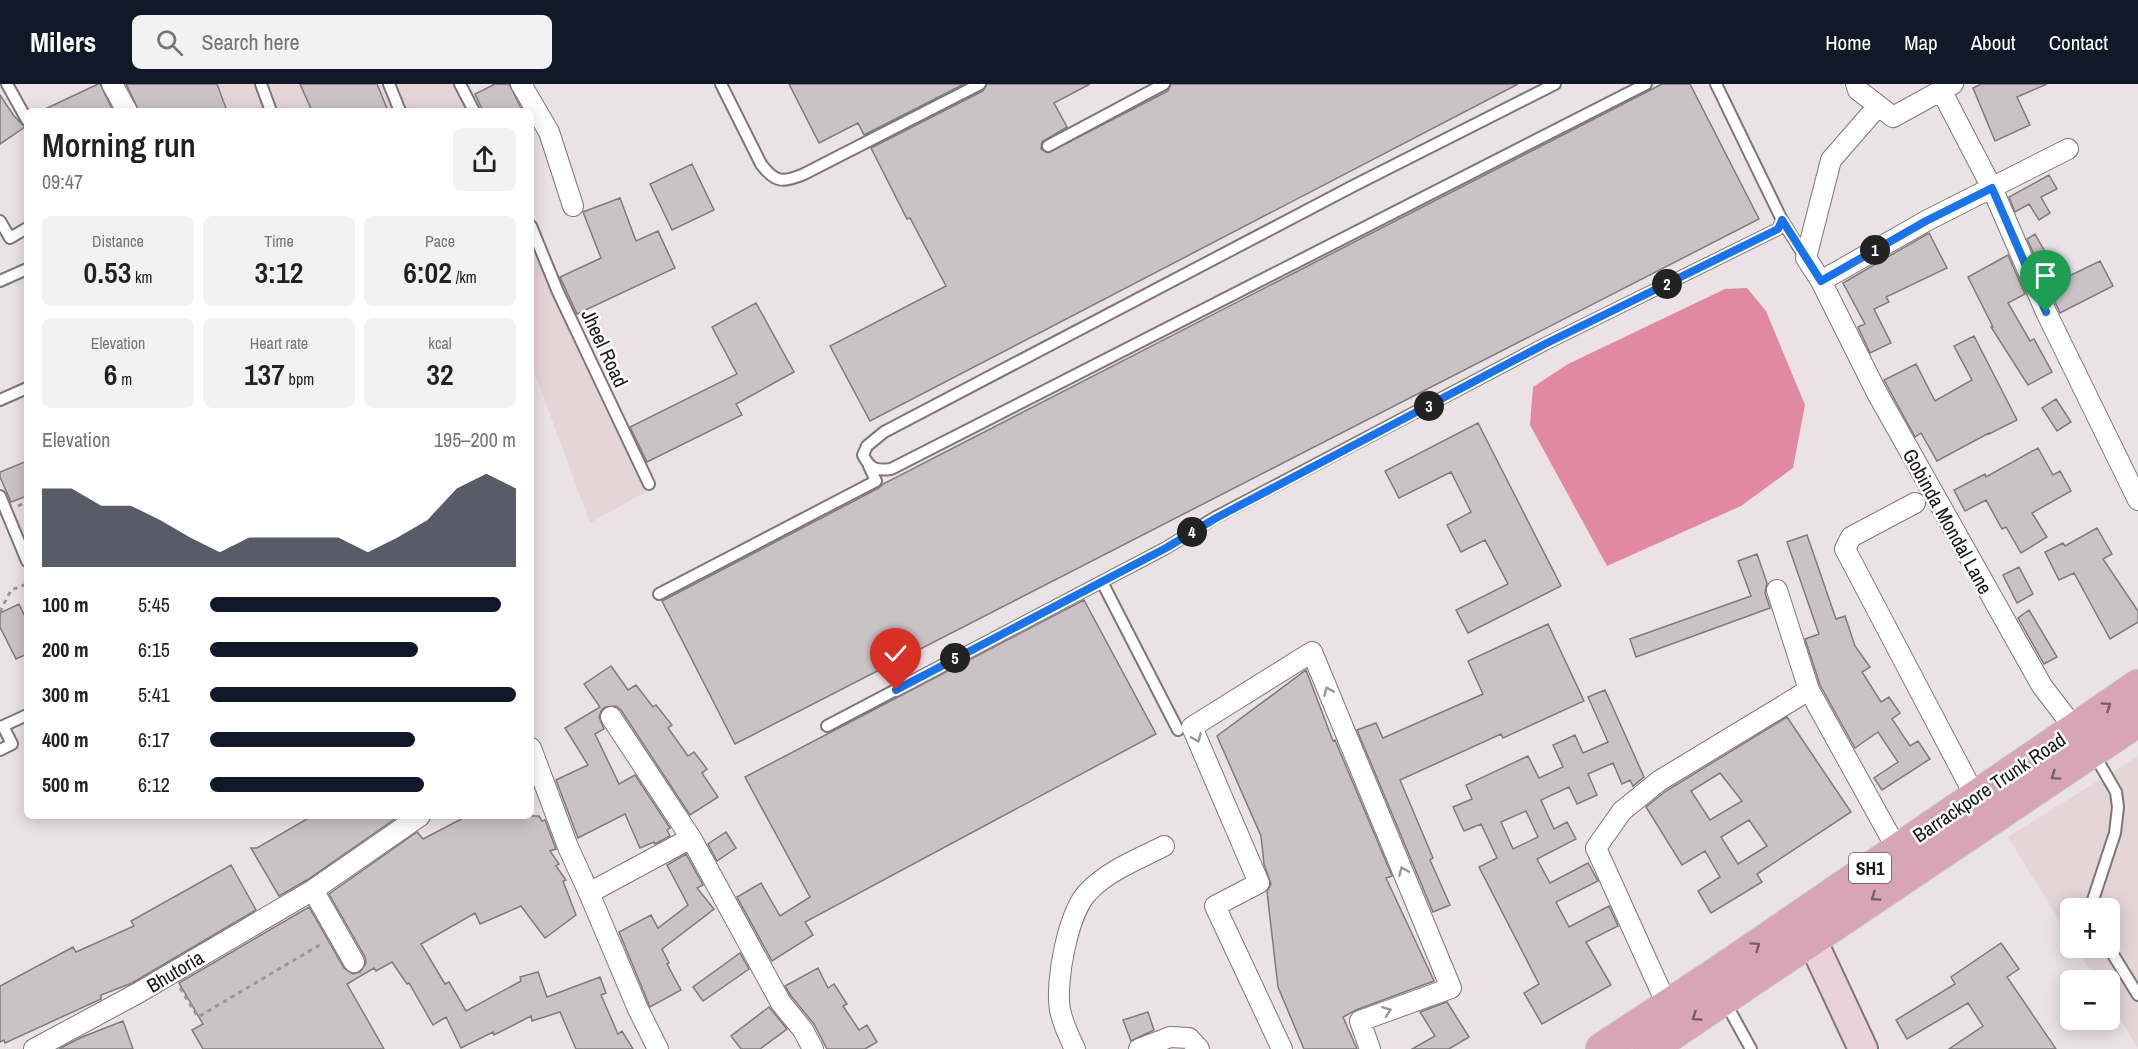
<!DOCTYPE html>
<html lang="en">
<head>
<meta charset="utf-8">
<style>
	body { margin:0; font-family:"Archivo Narrow",sans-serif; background:#f2f2f2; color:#202124; height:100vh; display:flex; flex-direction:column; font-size:22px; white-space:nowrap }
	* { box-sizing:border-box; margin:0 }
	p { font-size:20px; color:#757577 }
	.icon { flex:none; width:33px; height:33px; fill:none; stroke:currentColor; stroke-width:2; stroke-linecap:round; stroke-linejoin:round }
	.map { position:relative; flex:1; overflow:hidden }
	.details { position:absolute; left:24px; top:24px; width:510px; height:711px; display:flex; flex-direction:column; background:#fff; border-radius:9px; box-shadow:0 3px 15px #0003 }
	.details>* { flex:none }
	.tools { position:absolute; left:2060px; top:814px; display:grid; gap:12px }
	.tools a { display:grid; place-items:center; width:60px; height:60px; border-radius:9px; background:#fff; box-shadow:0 3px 15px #0003; font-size:30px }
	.pin { position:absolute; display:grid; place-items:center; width:51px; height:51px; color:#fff; margin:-62px -26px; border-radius:50% 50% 50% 0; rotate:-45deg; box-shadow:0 0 6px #0007 }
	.pin .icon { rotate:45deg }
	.km { position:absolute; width:30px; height:30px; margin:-15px; border-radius:50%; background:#222; color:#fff; font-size:16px; line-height:30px; text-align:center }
	.round { display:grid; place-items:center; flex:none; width:63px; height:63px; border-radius:9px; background:#f2f2f2 }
	.overview { display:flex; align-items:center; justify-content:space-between; height:102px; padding:0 18px }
	h1 { font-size:33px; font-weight:600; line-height:45px }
	.metrics { display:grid; grid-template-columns:repeat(3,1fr); gap:9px; height:102px; padding:6px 18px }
	.metrics div { display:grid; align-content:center; border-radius:9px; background:#f2f2f2; text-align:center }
	.metrics b { font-size:30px; font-weight:600 }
	.metrics small { font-size:16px; font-weight:400 }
	.metrics p { font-size:16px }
	.chart { height:168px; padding:12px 18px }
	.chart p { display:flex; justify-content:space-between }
	.chart svg { width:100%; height:108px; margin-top:6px; fill:#111827; opacity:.7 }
	ul { padding:0 18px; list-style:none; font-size:20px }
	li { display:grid; grid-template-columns:96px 72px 1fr; align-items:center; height:45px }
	li i { height:15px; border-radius:8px; background:#111827 }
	header { display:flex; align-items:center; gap:36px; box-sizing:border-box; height:84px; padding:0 30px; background:#111827; color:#fff }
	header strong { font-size:28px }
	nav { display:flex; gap:33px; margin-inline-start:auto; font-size:21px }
	.search { width:420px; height:54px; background:#f2f2f2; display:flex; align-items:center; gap:15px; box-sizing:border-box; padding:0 21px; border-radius:9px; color:#757577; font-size:22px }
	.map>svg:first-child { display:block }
</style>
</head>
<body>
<header>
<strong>Milers</strong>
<div class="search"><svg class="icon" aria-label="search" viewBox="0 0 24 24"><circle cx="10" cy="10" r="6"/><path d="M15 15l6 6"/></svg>Search here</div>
<nav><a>Home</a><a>Map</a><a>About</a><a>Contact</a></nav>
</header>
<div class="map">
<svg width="2138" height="965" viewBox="0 0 2138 965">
	<rect width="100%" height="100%" fill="#eae2e4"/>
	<path fill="#e5d4d8" d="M 217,0 L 453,0 L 467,27 L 227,27 Z
		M 531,162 L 596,306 L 647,407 L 590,439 L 531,279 Z
		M 2138,672 L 2138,964 L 2109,917 L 2109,897 L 2097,897 L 2076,864 L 2109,864 L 2109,825 L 2070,825 L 2070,854 L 2008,753 Z"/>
	<path fill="#e189a3" d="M 1747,204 L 1766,227 L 1805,321 L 1793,384 L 1741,422 L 1607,482 L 1530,341 L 1533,303 L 1568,280 L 1725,205 Z"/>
	<path fill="#cac2c4" stroke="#817a7b" stroke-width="1.5" fill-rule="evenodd" d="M 98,0 L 100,0 L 113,27 L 41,27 Z
		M 126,0 L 217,0 L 227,27 L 139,27 Z
		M 300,0 L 377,0 L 388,27 L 312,27 Z
		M 495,0 L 509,0 L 521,24 L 514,27 L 483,27 L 475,10 Z
		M 789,0 L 964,0 L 864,51 L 858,39 L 819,59 Z
		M 987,0 L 1090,0 L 1054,19 L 1067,43 L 1042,58 L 1041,65 L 1048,69 L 1168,7 L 1171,0 L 1518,0 L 870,337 L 830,262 L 946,202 L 910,134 L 907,135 L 871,64 L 983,7 Z
		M 1662,0 L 1690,0 L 1759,135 L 735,660 L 662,517 L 879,404 L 883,400 Z
		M 1981,0 L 2047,0 L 2017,13 L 2030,41 L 1995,57 L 1973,4 Z
		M 0,11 L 14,32 L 25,43 L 0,60 Z
		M 692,80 L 714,126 L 672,146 L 650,100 Z
		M 2049,91 L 2057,105 L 2041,113 L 2050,129 L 2039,136 L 2029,120 L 2015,128 L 2009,113 Z
		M 620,114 L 636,157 L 658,147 L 675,184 L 577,230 L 560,193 L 601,174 L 583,128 Z
		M 1929,149 L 1947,184 L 1886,213 L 1889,218 L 1874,225 L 1891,259 L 1870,269 L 1858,243 L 1865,240 L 1843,199 Z
		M 2035,150 L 2061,196 L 2100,177 L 2113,202 L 2060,229 L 2027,155 Z
		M 2008,171 L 2025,210 L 2008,219 L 2030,257 L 2034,255 L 2052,288 L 2028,301 L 1991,243 L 1993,243 L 1968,193 Z
		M 756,219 L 794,288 L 736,320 L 742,331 L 647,378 L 630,343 L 737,290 L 712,243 Z
		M 1974,252 L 2017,336 L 1989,350 L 1989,349 L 1937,377 L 1921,349 L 1915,353 L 1884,296 L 1916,280 L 1935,317 L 1972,296 L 1954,262 Z
		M 2056,315 L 2071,338 L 2057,347 L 2042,324 Z
		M 1478,339 L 1561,502 L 1468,549 L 1456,526 L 1508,500 L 1485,456 L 1461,468 L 1447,441 L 1471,428 L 1451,388 L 1399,414 L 1385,387 Z
		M 2038,364 L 2053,391 L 2060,387 L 2071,407 L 2032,429 L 2047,453 L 2021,469 L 2006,443 L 2002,445 L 1986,416 L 1965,427 L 1954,406 L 1985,390 L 1986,393 Z
		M 27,377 L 27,412 L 11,418 L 0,393 L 0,388 Z
		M 2097,444 L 2112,470 L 2103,475 L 2138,527 L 2138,538 L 2110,555 L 2074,489 L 2059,496 L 2045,468 L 2063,459 L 2065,462 Z
		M 1807,451 L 1836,535 L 1845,532 L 1855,562 L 1870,583 L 1862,588 L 1881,618 L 1889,613 L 1900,629 L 1892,635 L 1910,662 L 1918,657 L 1930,675 L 1882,706 L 1874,694 L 1898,678 L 1878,648 L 1855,664 L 1820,601 L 1805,555 L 1819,550 L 1787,458 Z
		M 1757,470 L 1767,499 L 1765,509 L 1770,524 L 1636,573 L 1630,555 L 1751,512 L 1738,477 Z
		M 2019,483 L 2033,510 L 2017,519 L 2003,491 Z
		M 1084,516 L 1156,650 L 805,838 L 813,851 L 772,877 L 737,813 L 761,799 L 780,832 L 810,813 L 745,693 Z
		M 19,520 L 27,537 L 27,570 L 16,575 L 0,543 L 0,529 Z
		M 2029,526 L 2057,573 L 2044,580 L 2018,534 Z
		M 1548,540 L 1584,617 L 1503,654 L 1501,650 L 1400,696 L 1433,774 L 1430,776 L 1450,821 L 1433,828 L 1357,646 L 1376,639 L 1383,654 L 1483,610 L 1468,577 Z
		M 611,582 L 628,606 L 636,601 L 653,623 L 656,621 L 672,641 L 668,644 L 688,672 L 694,668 L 707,685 L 702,689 L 718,713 L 690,731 L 621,626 L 616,622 L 605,623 L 601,627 L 599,633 L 604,645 L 595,650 L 619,700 L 635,691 L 670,744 L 667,746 L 670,752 L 655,760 L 654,758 L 640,764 L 625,730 L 578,754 L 556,696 L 588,681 L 565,644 L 600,623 L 584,600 Z
		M 1306,586 L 1333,657 L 1335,656 L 1392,792 L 1386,794 L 1434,897 L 1356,926 L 1343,933 L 1357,965 L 1304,965 L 1278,903 L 1267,808 L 1271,800 L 1264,780 L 1261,752 L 1217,652 Z
		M 1605,606 L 1644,693 L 1633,702 L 1630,696 L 1622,700 L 1613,679 L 1588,690 L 1597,711 L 1577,720 L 1569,703 L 1541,716 L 1554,745 L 1567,738 L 1576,755 L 1537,775 L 1550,799 L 1588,779 L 1598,797 L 1556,818 L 1569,843 L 1609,822 L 1618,842 L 1586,858 L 1611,901 L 1542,940 L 1524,909 L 1539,900 L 1479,783 L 1497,774 L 1481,740 L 1464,747 L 1453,723 L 1472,715 L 1466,701 L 1528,672 L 1539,694 L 1563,683 L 1553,661 L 1575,651 L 1583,669 L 1608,658 L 1588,613 ZM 1526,727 L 1538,753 L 1513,765 L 1501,738 Z
		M 1787,633 L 1851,728 L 1757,790 L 1762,798 L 1711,829 L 1698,807 L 1720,793 L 1705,767 L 1682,781 L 1646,723 L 1666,707 ZM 1720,689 L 1742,717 L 1710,736 L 1691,707 ZM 1749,736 L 1767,762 L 1738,780 L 1721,753 Z
		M 312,732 L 399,732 L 307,796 L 279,812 L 251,764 L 257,764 Z
		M 467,732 L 539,732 L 542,737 L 545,736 L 556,765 L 550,767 L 559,780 L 556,782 L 566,796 L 563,797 L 576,831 L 545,854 L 521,822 L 480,840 L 475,829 L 421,860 L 445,900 L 449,898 L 466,927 L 521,897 L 520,893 L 538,888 L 547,913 L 600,893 L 606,909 L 601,911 L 618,950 L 622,947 L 633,965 L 576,965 L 560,928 L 532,937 L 531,932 L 494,951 L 493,948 L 461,964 L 446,933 L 433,941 L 409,899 L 407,900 L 392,878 L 376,887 L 374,884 L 347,900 L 384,965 L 203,965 L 192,946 L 203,940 L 179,899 L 309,823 L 344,884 L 353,890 L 360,888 L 366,879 L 365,873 L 329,810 L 417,748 L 423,755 Z
		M 726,748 L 736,764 L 717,777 L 708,760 Z
		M 686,770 L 703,801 L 697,804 L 714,825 L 662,865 L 669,879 L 667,880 L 681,906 L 650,923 L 619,848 L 651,831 L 658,844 L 688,821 L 667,781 Z
		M 231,781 L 256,826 L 132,899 L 101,911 L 101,915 L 5,959 L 4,956 L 0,958 L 0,902 L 73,863 L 76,868 L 134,842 L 131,837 Z
		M 2001,859 L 2019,885 L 2007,893 L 2056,965 L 1949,965 L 1983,942 L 1968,919 L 1907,955 L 1896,936 L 1955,900 L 1951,893 Z
		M 740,869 L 749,885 L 703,917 L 693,903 Z
		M 818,884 L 828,904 L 834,900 L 847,920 L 843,922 L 859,946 L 867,941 L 877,958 L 865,965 L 827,965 L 814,940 L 791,912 L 785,902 Z
		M 1447,918 L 1469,953 L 1449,965 L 1412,965 L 1435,952 L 1420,928 Z
		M 769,923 L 787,945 L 760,965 L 741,965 L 731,952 Z
		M 1148,928 L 1154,946 L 1131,957 L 1123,936 Z
		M 123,937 L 133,965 L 59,965 L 82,953 Z"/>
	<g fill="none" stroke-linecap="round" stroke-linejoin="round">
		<g stroke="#7e7778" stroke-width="14">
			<path id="lane" d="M 7,0 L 27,36
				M 261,0 L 271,27
				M 389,0 L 400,27
				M 460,0 L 474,27
				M 721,0 L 761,80 C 775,99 783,99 804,90 L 980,0
				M 1555,0 L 1355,101 L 884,348 L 867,362 L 863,371 C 870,385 876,387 891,385 L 1646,0
				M 1048,62 L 1164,0
				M 1782,136 L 1805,173
				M 0,137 L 10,154 L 27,144
				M 531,142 L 558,208 L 649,400
				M 0,197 L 27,185
				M 0,316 L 27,304
				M 0,412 L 27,477
				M 1102,498 L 1178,646
				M 659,510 L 876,397 L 869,382
				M 827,642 L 1166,464 L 1216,433 L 1545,260 L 1778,145 L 1782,136 L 1716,0
				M 0,666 L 12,660 L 3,642 L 27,631
				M 2090,825 L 2115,749 L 2118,723 L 2116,708 L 2094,670
				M 2109,864 L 2138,911
				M 1724,916 L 1751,965"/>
		</g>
		<g stroke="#7e7778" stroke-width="22">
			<path id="street" d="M 112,0 L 127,27
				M 521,0 L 549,48 L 573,122
				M 1856,0 L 1858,6 L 1893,33 L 1953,0
				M 1941,6 L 1992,104 L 2046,228 L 2138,416
				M 1878,22 L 1831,76 L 1806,174 L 1821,197 L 1926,137 L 2068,65
				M 1821,197 L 1877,309 L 2042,602 L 2081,653
				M 1915,419 L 1851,453 L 1845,465 L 1975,712
				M 1777,506 L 1809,606 L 1897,765
				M 611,633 L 691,754 L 781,919 L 803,946 L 813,965
				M 531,664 L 568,763 L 589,809
				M 313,806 L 420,732
				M 1667,921 L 1596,764 L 1622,727 L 1659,697 L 1809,606
				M 34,965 L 138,909 L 313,806 L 354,878
				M 658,965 L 638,925 L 589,809 L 691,754
				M 1075,965 C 1069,953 1063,939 1060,926 C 1055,898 1068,827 1089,807 C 1109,786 1139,775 1164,762
				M 1139,965 L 1170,953 L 1189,954 L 1199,965
				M 1282,965 L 1215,822 L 1259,799 L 1192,643 L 1312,568 L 1451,904 L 1360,937 L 1370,965"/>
		</g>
		<g stroke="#7e7778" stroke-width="32">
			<path id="secondary" d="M 1812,856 L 1863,965"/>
		</g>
		<g stroke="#c3c2c2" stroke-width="34">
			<path id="primary" d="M 1602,965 L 1716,890 L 2138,602
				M 1649,965 L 2138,636"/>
		</g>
		<path stroke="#9c9697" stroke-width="3" stroke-dasharray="4.5 4.5" stroke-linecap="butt" d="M 18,422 L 27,418
			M 0,528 L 11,506 L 27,500
			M 180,904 L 198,933 L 323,859"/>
		<use href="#lane" stroke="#fff" stroke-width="10"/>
		<use href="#street" stroke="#fff" stroke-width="20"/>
		<use href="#secondary" stroke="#ebd2da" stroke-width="28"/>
		<use href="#primary" stroke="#d7a5b5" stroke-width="32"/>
	</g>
	<defs><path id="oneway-chevron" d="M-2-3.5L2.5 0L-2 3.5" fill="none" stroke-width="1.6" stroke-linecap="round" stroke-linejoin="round" transform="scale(1.5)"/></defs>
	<g stroke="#979696">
		<use href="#oneway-chevron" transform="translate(1328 607) rotate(-113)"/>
		<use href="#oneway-chevron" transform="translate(1197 654) rotate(67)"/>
		<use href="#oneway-chevron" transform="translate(1403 787) rotate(-113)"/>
		<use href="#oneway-chevron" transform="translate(1387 927) rotate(-20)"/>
	</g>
	<g stroke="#775d65">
		<use href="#oneway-chevron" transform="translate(2107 622) rotate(-34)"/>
		<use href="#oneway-chevron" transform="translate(2055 692) rotate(146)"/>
		<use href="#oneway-chevron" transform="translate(1875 813) rotate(146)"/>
		<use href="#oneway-chevron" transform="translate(1756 862) rotate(-35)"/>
		<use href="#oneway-chevron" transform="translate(1696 933) rotate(146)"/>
	</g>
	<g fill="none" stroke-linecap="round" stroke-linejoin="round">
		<g stroke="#fff" stroke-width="12">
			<path id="route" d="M 896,606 L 1166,464 L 1216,434 L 1545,260 L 1778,145 L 1782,136 L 1821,197 L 1926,137 L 1992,104 L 2046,228"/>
		</g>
		<use href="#route" stroke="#1a73e8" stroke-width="8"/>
	</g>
	<g text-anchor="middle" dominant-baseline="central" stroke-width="5" stroke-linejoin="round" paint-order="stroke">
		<rect fill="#fff" stroke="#5d5b5b" stroke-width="1.5" x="1849" y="769" width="42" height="30" rx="4.5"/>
		<g font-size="18" font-weight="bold" fill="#171515">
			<text x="1870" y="784">SH1</text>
		</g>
		<g font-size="20" fill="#171515" stroke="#fff">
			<text transform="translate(605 264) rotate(65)">Jheel Road</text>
			<text transform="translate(1948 437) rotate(61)">Gobinda Mondal Lane</text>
			<text transform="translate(1989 703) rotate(-34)">Barrackpore Trunk Road</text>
			<text transform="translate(175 887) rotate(-31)">Bhutoria</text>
		</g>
	</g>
</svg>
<div class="tools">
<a>+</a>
<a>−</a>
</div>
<div class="pin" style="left:2046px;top:228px;background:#1e9e55"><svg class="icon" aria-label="arrive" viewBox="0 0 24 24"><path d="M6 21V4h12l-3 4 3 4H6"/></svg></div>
<div class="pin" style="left:896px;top:606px;background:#d93025"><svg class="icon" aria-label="check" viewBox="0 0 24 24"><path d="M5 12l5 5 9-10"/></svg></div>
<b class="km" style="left:1875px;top:166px">1</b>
<b class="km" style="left:1667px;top:200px">2</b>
<b class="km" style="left:1429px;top:322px">3</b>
<b class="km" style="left:1192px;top:448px">4</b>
<b class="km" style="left:955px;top:574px">5</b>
<section class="details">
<div class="overview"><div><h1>Morning run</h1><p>09:47</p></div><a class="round"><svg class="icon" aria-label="share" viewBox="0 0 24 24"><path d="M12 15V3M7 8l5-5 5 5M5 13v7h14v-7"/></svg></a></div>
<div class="metrics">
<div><p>Distance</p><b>0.53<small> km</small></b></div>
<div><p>Time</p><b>3:12</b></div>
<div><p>Pace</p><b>6:02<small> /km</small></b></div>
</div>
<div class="metrics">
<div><p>Elevation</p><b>6<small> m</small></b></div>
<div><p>Heart rate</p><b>137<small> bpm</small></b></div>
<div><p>kcal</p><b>32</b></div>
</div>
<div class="chart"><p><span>Elevation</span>195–200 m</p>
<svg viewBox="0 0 160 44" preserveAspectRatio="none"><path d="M0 44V12L10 12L20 19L30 19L40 25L50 32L60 38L70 32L80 32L90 32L100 32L110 38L120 32L130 25L140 12L150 6L160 12V44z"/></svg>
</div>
<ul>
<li><b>100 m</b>5:45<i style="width:95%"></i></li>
<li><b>200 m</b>6:15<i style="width:68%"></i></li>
<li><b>300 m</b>5:41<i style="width:100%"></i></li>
<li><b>400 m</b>6:17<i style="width:67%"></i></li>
<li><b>500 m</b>6:12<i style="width:70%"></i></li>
</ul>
</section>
</div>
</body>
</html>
